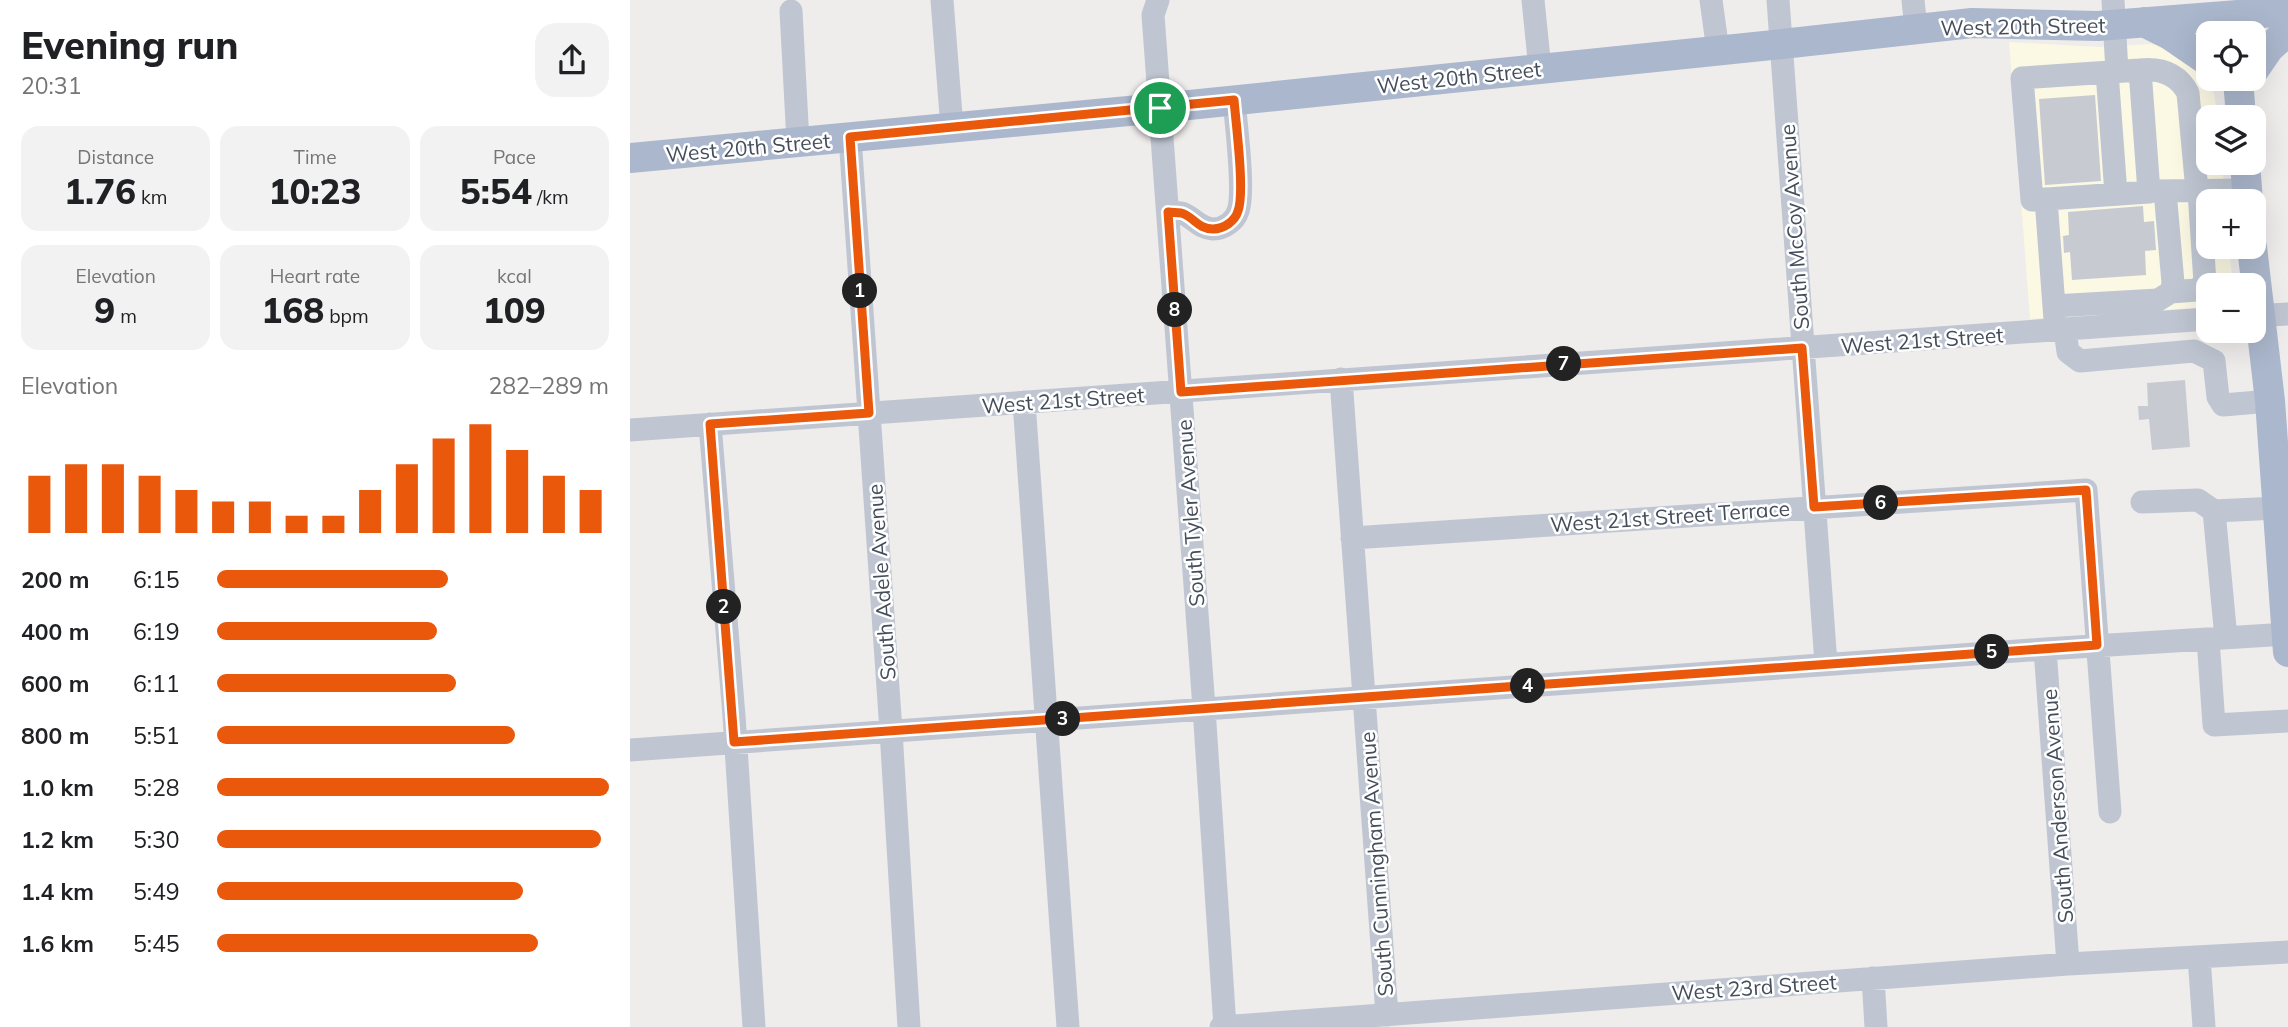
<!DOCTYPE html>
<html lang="en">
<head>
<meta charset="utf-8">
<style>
	body { margin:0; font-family:Mulish,sans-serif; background:#f2f2f2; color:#202124; height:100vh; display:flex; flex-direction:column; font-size:26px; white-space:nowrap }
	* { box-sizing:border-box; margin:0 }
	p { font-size:23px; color:#757577 }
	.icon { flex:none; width:38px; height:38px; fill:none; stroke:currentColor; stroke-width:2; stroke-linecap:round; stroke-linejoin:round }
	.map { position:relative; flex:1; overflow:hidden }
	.details { display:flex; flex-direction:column; background:#fff; width:630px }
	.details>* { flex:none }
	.fabs { position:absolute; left:1566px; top:21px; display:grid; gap:14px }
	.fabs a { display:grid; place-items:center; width:70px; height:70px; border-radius:14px; background:#fff; box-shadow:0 7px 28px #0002; font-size:35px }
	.pin { position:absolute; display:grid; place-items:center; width:60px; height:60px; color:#fff; margin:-30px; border:4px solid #fff; border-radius:50%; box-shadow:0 2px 7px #0007 }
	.km { position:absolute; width:35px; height:35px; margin:-18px; border-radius:50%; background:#222; color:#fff; font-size:19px; line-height:35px; text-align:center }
	.round { display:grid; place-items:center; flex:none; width:74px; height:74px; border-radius:21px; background:#f2f2f2 }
	.headline { display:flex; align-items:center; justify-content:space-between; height:119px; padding:0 21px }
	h1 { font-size:38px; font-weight:800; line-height:52px }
	.stats { display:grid; grid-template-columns:repeat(3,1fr); gap:10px; height:119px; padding:7px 21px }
	.stats div { display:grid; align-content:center; border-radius:18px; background:#f2f2f2; text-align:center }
	.stats b { font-size:35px; font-weight:800 }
	.stats small { font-size:19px; font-weight:400 }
	.stats p { font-size:19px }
	.chart { height:196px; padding:14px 21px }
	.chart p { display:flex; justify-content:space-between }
	.chart svg { width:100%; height:126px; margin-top:7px; stroke:#ea580c; stroke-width:6 }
	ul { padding:0 21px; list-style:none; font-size:23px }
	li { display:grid; grid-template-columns:112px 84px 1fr; align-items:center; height:52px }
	li i { height:18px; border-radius:9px; background:#ea580c }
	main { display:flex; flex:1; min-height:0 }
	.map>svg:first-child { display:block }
</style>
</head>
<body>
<main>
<section class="details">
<div class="headline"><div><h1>Evening run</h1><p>20:31</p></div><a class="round"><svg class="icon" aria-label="share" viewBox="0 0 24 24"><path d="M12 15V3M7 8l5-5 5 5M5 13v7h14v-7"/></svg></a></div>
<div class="stats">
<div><p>Distance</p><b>1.76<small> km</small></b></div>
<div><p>Time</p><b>10:23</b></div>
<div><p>Pace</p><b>5:54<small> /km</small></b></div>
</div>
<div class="stats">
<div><p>Elevation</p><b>9<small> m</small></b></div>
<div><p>Heart rate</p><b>168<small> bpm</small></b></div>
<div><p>kcal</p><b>109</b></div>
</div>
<div class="chart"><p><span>Elevation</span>282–289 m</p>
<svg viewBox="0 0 160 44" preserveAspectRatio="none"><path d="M5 44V24M15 44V20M25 44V20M35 44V24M45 44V29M55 44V33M65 44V33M75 44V38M85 44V38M95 44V29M105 44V20M115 44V11M125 44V6M135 44V15M145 44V24M155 44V29"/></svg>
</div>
<ul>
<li><b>200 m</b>6:15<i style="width:59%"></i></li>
<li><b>400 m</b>6:19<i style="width:56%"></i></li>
<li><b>600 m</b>6:11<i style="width:61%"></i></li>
<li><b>800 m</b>5:51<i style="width:76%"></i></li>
<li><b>1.0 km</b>5:28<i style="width:100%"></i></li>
<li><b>1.2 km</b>5:30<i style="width:98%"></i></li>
<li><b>1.4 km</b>5:49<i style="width:78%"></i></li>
<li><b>1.6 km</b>5:45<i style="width:82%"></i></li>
</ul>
</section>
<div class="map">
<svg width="1658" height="1027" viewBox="0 0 1658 1027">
	<rect width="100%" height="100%" fill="#efecec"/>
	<path fill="#fbf8e4" d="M 1379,42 L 1470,47 L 1520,44 L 1534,46 L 1575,72 L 1582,84 L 1588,117 L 1578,117 L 1578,163 L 1592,163 L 1595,201 L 1578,201 L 1578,247 L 1599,247 L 1603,285 L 1578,285 L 1578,307 L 1400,319 Z"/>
	<path fill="#c8cad2" d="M 1465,95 L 1471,181 L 1415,185 L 1409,99 Z
		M 1513,206 L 1514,222 L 1524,221 L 1526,250 L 1515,251 L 1516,275 L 1442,280 L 1440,252 L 1434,253 L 1433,236 L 1439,235 L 1438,212 Z
		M 1555,380 L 1560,447 L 1522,450 L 1519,419 L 1509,420 L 1508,406 L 1518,406 L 1517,383 Z"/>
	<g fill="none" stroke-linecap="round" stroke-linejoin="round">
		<path stroke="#bfc6d2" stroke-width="23" d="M 312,0 L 322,128
			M 528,0 L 523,15 L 574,708 L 595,1027
			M 903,0 L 910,69
			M 1081,0 L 1088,51
			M 1148,0 L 1196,664
			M 1283,0 L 1286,29
			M 1483,0 L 1487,72
			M 161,11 L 168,142
			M 1510,70 C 1531,68 1548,74 1558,93 L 1567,191
			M 1477,72 L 1486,194
			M 220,137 L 261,731 L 279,1027
			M 1519,192 L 1510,70 L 1392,78 L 1402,200 L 1519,192 L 1523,191 L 1617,190
			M 1416,199 L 1425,320
			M 538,212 C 543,213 550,212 554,214 C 565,219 569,228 583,229 C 594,229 605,221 608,211 C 615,192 606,124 604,100
			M 1541,292 L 1566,290 L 1575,283 L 1569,191
			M 1424,306 L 1528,300 L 1541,292 L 1543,283 L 1535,191
			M 1624,316 L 1658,314
			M 1435,330 L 1438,352 L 1450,361 L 1564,351 L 1584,361 L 1588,397 L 1593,405 L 1640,401
			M 711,379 L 757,1015
			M 394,402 L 438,1027
			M 80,424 L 104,716 L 124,1027
			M 0,430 L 1578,319
			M 1512,502 L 1568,500 L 1584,511
			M 722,538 L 1456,490 L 1480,812
			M 1596,638 L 1584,511 L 1648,508
			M 1578,639 L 1584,725 L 1658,721
			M 1415,649 L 1438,964
			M 0,750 L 1415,649 L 1658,634
			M 1569,957 L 1574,1027
			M 1243,978 L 1246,1027
			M 591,1027 L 1438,964 L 1658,952"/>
		<path stroke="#abb7cc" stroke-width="30" d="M 1514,22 L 1540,35 L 1578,61
			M 1624,70 L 1639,48 L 1658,31
			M 1608,79 L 1611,117
			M 0,158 L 530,108 L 1152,44 L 1342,23 L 1468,26 L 1658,11
			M 1615,163 L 1618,201
			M 1622,247 L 1640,401 L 1658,652"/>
	</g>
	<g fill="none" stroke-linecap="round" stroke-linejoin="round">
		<g stroke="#fff" stroke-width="14">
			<path id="route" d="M 604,100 C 606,124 615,192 608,211 C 605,221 594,229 583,229 C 569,229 565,219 554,214 C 550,212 543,213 538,212 L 551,392 L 1172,348 L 1184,507 L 1456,490 L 1467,645 L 104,742 L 80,424 L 239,413 L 220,137 Z"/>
		</g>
		<use href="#route" stroke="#ea580c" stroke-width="9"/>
	</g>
	<g text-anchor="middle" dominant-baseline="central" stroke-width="5" stroke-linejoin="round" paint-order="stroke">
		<g font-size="21" fill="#444d5a" stroke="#fff">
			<text transform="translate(1393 26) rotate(-1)">West 20th Street</text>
			<text transform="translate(829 77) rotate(-6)">West 20th Street</text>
			<text transform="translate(118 147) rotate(-5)">West 20th Street</text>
			<text transform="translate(1164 227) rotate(-94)">South McCoy Avenue</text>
			<text transform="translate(1292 340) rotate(-4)">West 21st Street</text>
			<text transform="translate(433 400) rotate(-4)">West 21st Street</text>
			<text transform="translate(560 513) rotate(-94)">South Tyler Avenue</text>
			<text transform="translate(1040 516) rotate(-4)">West 21st Street Terrace</text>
			<text transform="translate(251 582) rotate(-94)">South Adele Avenue</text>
			<text transform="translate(1427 806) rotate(-94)">South Anderson Avenue</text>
			<text transform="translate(746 864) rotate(-94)">South Cunningham Avenue</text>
			<text transform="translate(1124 987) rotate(-4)">West 23rd Street</text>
		</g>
	</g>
</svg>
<div class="fabs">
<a><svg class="icon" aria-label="locate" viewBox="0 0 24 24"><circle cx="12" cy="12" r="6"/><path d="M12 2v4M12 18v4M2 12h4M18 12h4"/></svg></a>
<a><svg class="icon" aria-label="layers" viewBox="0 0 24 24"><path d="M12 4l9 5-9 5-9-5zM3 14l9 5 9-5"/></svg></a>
<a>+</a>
<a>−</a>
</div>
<div class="pin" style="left:530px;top:108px;background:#1e9e55"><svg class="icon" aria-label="arrive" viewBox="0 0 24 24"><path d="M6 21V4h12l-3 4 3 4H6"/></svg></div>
<b class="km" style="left:230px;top:291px">1</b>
<b class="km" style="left:94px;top:607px">2</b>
<b class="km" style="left:433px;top:719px">3</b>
<b class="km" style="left:898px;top:686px">4</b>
<b class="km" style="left:1362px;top:652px">5</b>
<b class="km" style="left:1251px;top:503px">6</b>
<b class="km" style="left:934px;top:364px">7</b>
<b class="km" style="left:545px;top:310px">8</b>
</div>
</main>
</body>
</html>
